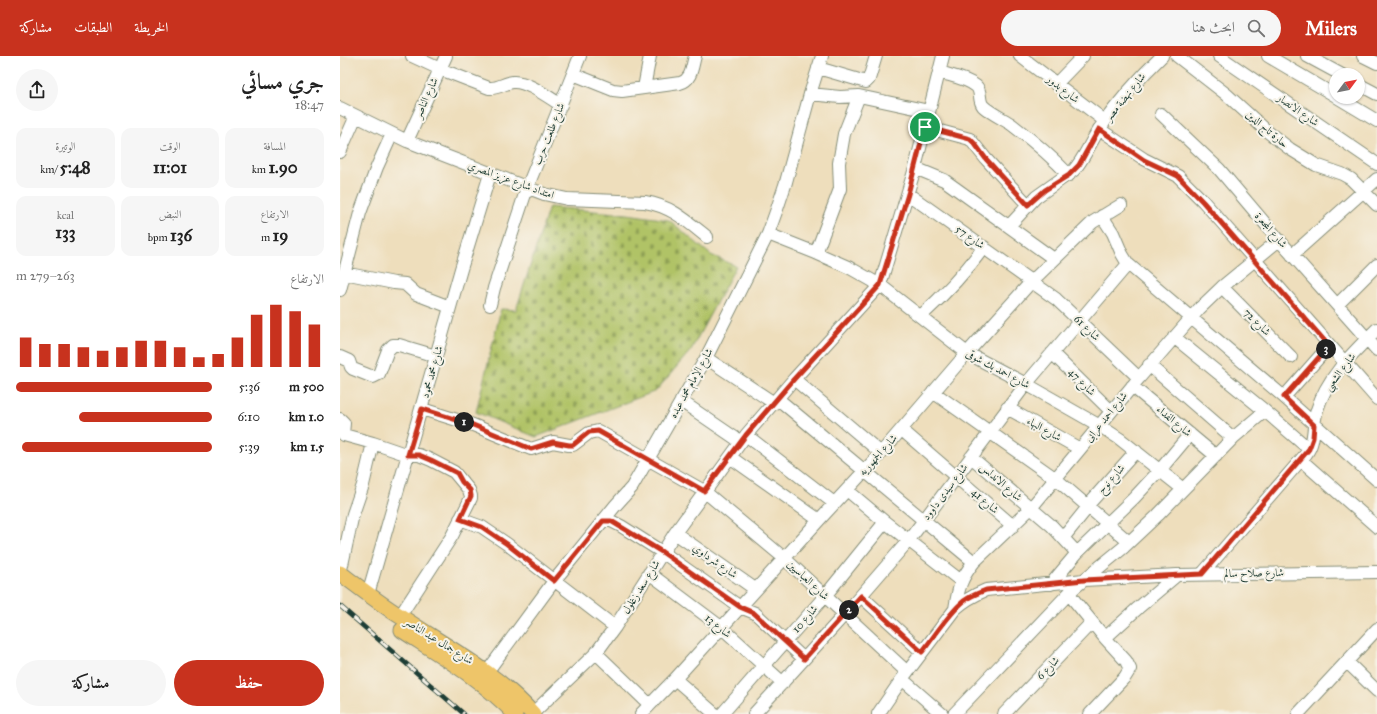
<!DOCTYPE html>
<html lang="ar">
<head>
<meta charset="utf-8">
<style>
	body { margin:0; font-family:"IM FELL Great Primer",Amiri,serif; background:#f6f6f6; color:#222; direction:rtl; height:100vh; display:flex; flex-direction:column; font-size:15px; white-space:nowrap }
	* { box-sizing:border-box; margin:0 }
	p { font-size:13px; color:#767676 }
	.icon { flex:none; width:22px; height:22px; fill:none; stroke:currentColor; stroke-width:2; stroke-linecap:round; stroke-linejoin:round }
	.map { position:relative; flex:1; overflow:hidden; direction:ltr }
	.side { display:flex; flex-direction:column; background:#fff; width:340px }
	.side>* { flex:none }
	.needle { width:26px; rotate:58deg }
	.fabs { position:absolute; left:989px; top:12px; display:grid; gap:8px }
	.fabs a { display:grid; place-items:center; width:36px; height:36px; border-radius:50%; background:#fff; box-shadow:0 1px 3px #0004; font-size:20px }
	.pin { position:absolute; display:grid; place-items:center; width:34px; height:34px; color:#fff; margin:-17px; border:2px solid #fff; border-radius:50%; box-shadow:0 1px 4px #0007 }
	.km { position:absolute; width:20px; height:20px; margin:-10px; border-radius:50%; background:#222; color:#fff; font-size:11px; line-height:20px; text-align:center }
	.round { display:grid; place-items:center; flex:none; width:42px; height:42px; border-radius:21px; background:#f6f6f6 }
	.head { display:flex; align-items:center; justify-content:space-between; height:68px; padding:0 16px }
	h1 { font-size:22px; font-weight:800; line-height:30px }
	.stats { display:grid; grid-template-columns:repeat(3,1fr); gap:6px; height:68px; padding:4px 16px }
	.stats div { display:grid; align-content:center; border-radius:10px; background:#f6f6f6; text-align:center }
	.stats b { font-size:17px; font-weight:800 }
	.stats small { font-size:11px; font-weight:400 }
	.stats p { font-size:11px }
	.chart { height:112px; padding:8px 16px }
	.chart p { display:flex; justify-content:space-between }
	.chart svg { width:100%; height:72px; margin-top:4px; stroke:#c8321e; stroke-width:6 }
	.action { display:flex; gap:8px; margin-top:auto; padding:8px 16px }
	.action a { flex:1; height:46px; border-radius:24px; background:#c8321e; color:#fff; font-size:16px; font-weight:800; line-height:46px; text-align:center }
	.action a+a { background:#f6f6f6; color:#222 }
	ul { padding:0 16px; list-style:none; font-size:13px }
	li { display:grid; grid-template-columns:64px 48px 1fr; align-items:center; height:30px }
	li i { height:10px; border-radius:5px; background:#c8321e }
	header { display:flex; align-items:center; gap:24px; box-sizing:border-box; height:56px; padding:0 20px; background:#c8321e; color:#fff }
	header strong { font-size:19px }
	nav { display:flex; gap:22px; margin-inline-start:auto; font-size:14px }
	.search { width:280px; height:36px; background:#f6f6f6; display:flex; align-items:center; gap:10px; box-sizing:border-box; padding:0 14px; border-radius:22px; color:#767676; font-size:15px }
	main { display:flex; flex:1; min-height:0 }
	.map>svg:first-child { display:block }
</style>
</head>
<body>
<header>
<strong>Milers</strong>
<div class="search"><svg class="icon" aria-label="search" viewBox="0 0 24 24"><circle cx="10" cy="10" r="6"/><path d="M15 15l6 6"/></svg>ابحث هنا</div>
<nav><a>الخريطة</a><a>الطبقات</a><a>مشاركة</a></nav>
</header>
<main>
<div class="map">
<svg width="1037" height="658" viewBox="0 0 1037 658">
	<defs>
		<pattern id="cemetery-stones" width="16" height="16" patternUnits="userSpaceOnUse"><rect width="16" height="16" fill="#b0c366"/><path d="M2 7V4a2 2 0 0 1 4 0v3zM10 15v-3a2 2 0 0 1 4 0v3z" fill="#8fa055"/></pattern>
	</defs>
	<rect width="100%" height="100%" fill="#f7f3e8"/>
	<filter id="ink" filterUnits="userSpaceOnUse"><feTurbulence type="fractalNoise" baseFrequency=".025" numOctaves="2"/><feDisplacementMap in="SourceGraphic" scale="8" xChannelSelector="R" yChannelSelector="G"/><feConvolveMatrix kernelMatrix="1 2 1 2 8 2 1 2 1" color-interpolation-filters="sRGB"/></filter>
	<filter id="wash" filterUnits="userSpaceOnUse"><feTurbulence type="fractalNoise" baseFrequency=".012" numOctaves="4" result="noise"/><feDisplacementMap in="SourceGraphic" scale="16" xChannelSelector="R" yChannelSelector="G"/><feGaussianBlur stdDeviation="0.9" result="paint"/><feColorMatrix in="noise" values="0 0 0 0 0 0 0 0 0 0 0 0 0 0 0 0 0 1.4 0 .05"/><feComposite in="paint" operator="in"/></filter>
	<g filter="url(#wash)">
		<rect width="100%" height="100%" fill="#eedebc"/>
		<path fill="url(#cemetery-stones)" stroke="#68804d" d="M 209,151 L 287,158 L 329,164 L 371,199 L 396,210 L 351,294 L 316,335 L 196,381 L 136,356 L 161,253 L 176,254 Z"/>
	</g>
	<g filter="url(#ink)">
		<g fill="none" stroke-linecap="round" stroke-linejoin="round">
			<g stroke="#868e78" stroke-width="14">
				<path id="minor" d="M 72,0 L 100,13 L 149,32 C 158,33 164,27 173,26 C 187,25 208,41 221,49
					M 680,0 L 765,65
					M 837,0 L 886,38 L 928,76 L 950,93 L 976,109 L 1002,118 L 1011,123 L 1037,149
					M 879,0 L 1037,108
					M 928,0 L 996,40
					M 967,0 L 1002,19
					M 1023,0 L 1037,7
					M 478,12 L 526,26 L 529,23 L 536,0
					M 599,16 C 611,20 626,22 636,30 C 642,35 638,44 643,50 C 649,56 663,63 671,68 C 692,84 711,100 729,119
					M 233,18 L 273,34 L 282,35 L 340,27 C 352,24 352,10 355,0
					M 716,28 L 743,0
					M 1018,28 L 1037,38
					M 304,32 L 310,0
					M 470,38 L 500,41 L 519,40 L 589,55
					M 997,41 L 1037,65
					M 0,52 L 67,85 L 204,138 L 227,143 L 305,146 C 331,150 347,165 367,181
					M 821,58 L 879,113 L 939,184 L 1037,294
					M 585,71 L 630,83 L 646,103 L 688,149
					M 759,73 L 804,103 L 838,120 L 863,145 L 1037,343
					M 67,85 L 106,0
					M 0,96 L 16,60
					M 575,112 L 604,124 L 714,203
					M 568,138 L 716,243 L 799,322
					M 762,160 L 773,177 L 782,198 L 788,208 L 944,341 L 1037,424
					M 669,170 L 696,141 L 734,114 C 744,103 751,85 760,72 C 779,45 798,23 822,0
					M 428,178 L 476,197 L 510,212 L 540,229 L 627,297 L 686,328 L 760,370 L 780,383 L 843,433
					M 476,197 L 500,133 L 499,107 L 504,78 L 519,40
					M 952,199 L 1037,123
					M 4,217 L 54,227 L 65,228 L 76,238 L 110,251
					M 882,231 L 951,301
					M 0,234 L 20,157 L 37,111 L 52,78
					M 150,249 L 154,232 L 187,132 L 240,0
					M 997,249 L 1037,209
					M 581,260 C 605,238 625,217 644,191
					M 834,281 L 925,355 L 969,393
					M 712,297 L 771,355
					M 0,301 L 9,305 L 11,311 L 13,313 L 33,321 L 39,318 L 48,294 L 53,289 L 59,289 L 96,300
					M 366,302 L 434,347 L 440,345 L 444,348 L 634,506
					M 809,309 L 893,382
					M 454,323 L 541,397
					M 792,330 L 876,400
					M 593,336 L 716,423 L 789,486
					M 944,341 L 989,290
					M 341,345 L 401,386
					M 667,352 L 740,393
					M 82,353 L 133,369 L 191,393 L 213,386 L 229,389 L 233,389 L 249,377 L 258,375 L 364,435 L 444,502 L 567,616
					M 0,363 L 4,367 L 3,378 L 4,379 L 33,387
					M 562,374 L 673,470
					M 406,379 L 494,447
					M 390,401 L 479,464
					M 631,401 L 712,470 L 737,497
					M 961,404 L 1037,471
					M 507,434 L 545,466 L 621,525
					M 747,450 L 796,395
					M 120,463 L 142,471 L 167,488 L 275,571
					M 263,465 L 271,465 L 281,470 L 322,496 L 400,551 L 415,557 L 464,603
					M 335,477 L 415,533
					M 723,482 L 748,451
					M 309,517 L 381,571 L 443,627
					M 0,518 L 13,458 L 23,429 L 33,387 L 68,399 L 79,399 L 91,404 L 114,416 L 129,434 L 131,440 L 131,442 L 112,480 L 60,560
					M 862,518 L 966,398 C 976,385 972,369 977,354 C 987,321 1013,297 1037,273
					M 711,528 L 737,497 L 794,442 L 820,414 L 850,378
					M 28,538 L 121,213 L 150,118
					M 729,538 L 765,582
					M 521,540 L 582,596
					M 615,553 C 618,533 621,522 634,506 L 691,452 L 799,322 L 859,253 L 882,231 L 939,184
					M 256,597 L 310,649
					M 1007,606 L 1037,635
					M 147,616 L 214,525 L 275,450 L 292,431 L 366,302 L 428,178 L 437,153 L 446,126 L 470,38 L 482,0
					M 335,623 L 375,658
					M 562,623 L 602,658
					M 193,657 L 256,597 L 275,571 L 335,477 L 406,379 L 454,323 L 540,229 L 575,112 L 603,0
					M 301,658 L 335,623 L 479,464 L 541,397 L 627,297 L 692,225 L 753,166 L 781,149
					M 382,658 L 485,540 L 545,466
					M 414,658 L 505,558 L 569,484 L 686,328 L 788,208
					M 538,658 L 562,623 L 615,553 C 625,544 634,539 646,534 L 744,524 L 837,519 L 1037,516
					M 614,658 L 734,532 L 784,491 L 818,459 L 893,382 L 925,355
					M 664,658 L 752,566
					M 750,658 L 785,621 L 790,613 L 786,605 L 765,582 L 798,552 L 837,519
					M 958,658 L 1037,573"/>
			</g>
			<g stroke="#868e78" stroke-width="17">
				<path id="major" d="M 0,517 C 20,532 39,547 60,560 C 106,591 156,616 193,658
					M 62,574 C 102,600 143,624 175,658"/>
			</g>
			<use href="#minor" stroke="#fff" stroke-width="12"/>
			<use href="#major" stroke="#eec569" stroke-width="15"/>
			<g stroke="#1f3d34" stroke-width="4.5">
				<path id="rail" d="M 0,550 L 124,658"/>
			</g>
			<use href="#rail" stroke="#f7f3e8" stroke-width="3" stroke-dasharray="9" stroke-linecap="butt"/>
		</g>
	</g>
	<g fill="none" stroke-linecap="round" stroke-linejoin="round" filter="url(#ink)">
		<g stroke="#fff" stroke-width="8">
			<path id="route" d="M 585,71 L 630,83 L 635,88 L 646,103 L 688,149 L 705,134 L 729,119 L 739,109 L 759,73 L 804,104 L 838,120 L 863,146 L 989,290 L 944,341 L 974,369 L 973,382 L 969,393 L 862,518 L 744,524 L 646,534 C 638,537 630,540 624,545 C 609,557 594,581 582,596 L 521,540 L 464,603 L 414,557 L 400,551 L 322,496 L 271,465 L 263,465 L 214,525 L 167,488 L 142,471 L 120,463 L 131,440 L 130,434 L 122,426 L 117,417 L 91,404 L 79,399 L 68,399 L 82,353 L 133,369 L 191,393 L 213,386 L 229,389 L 233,389 L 249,376 L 258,375 L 364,435 L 406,379 L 454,323 L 540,229 L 568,138 Z"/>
		</g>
		<use href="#route" stroke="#c8321e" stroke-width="5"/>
	</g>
	<g text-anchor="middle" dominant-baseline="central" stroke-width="4" stroke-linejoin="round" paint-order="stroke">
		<g font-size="11" fill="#1f3d34" stroke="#f7f3e8">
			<text transform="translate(723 33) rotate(38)">شارع بدور</text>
			<text transform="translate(785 41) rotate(-51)">شارع نهضة مصر</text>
			<text transform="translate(86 42) rotate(-66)">شارع الناصر</text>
			<text transform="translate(958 54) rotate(35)">شارع الانصار</text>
			<text transform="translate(927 73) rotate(40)">حارة تاج الدين</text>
			<text transform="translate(209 78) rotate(-68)">شارع طلعت حرب</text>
			<text transform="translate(171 124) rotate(20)">امتداد شارع عزيز المصري</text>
			<text transform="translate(931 174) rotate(49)">شارع المجعرة</text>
			<text transform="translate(630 181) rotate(35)">شارع 57</text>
			<text transform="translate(917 266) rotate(45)">شارع 72</text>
			<text transform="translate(747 272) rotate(44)">شارع 61</text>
			<text transform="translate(658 313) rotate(28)">شارع احمد بك شوقى</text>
			<text transform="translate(92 316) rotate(-74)">شارع محمد محمود</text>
			<text transform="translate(1000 316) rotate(-53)">شارع الشعبى</text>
			<text transform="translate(742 326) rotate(45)">شارع 47</text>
			<text transform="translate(351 327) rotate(-61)">شارع الإمام محمد عبده</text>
			<text transform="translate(766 361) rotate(-51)">شارع احمد عرابى</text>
			<text transform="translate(834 365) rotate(40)">شارع الفداء</text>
			<text transform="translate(704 373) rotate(29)">شارع البهاء</text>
			<text transform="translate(538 399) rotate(-48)">شارع الجمهوريه</text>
			<text transform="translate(771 423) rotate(-48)">شارع نوح</text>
			<text transform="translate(661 426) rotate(41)">شارع الاندلس</text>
			<text transform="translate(605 436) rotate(-53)">شارع سيدى داوود</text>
			<text transform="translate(645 445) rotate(41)">شارع 41</text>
			<text transform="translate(375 505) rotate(35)">شارع شرداوي</text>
			<text transform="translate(914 517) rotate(-1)">شارع صلاح سالم</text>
			<text transform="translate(468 524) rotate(43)">شارع العباسيين</text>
			<text transform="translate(301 531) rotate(-58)">شارع سعد زغلول</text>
			<text transform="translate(465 563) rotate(-49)">شارع 10</text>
			<text transform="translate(378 570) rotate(39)">شارع 13</text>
			<text transform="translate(99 585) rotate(32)">شارع جمال عبد الناصر</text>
			<text transform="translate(708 612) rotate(-46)">شارع 6</text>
		</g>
	</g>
</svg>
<div class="fabs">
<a><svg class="needle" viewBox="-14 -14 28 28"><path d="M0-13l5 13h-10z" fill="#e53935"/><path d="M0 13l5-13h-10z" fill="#767676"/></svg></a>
</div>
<div class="pin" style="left:585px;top:71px;background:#1e9e55"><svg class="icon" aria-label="arrive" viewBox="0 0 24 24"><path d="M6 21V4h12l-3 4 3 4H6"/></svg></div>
<b class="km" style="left:124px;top:366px">1</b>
<b class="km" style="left:509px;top:554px">2</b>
<b class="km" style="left:986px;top:293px">3</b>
</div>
<section class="side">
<div class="head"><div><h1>جري مسائي</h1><p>18:47</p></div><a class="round"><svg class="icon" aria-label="share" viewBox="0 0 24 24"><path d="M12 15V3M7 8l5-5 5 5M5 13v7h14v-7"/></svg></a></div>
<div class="stats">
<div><p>المسافة</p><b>1.90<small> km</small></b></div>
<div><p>الوقت</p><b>11:01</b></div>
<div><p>الوتيرة</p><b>5:48<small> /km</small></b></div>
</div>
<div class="stats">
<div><p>الارتفاع</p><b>19<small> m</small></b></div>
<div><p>النبض</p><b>136<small> bpm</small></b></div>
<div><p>kcal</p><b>133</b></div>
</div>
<div class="chart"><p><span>الارتفاع</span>263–279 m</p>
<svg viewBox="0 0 160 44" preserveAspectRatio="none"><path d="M5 44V26M15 44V30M25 44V30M35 44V32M45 44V34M55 44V32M65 44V28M75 44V28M85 44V32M95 44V38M105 44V36M115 44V26M125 44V12M135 44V6M145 44V10M155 44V18"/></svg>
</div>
<ul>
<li><b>500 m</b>5:36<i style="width:100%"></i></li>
<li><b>1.0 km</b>6:10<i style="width:68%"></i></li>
<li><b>1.5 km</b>5:39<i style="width:97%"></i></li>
</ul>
<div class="action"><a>حفظ</a><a>مشاركة</a></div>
</section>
</main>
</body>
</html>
